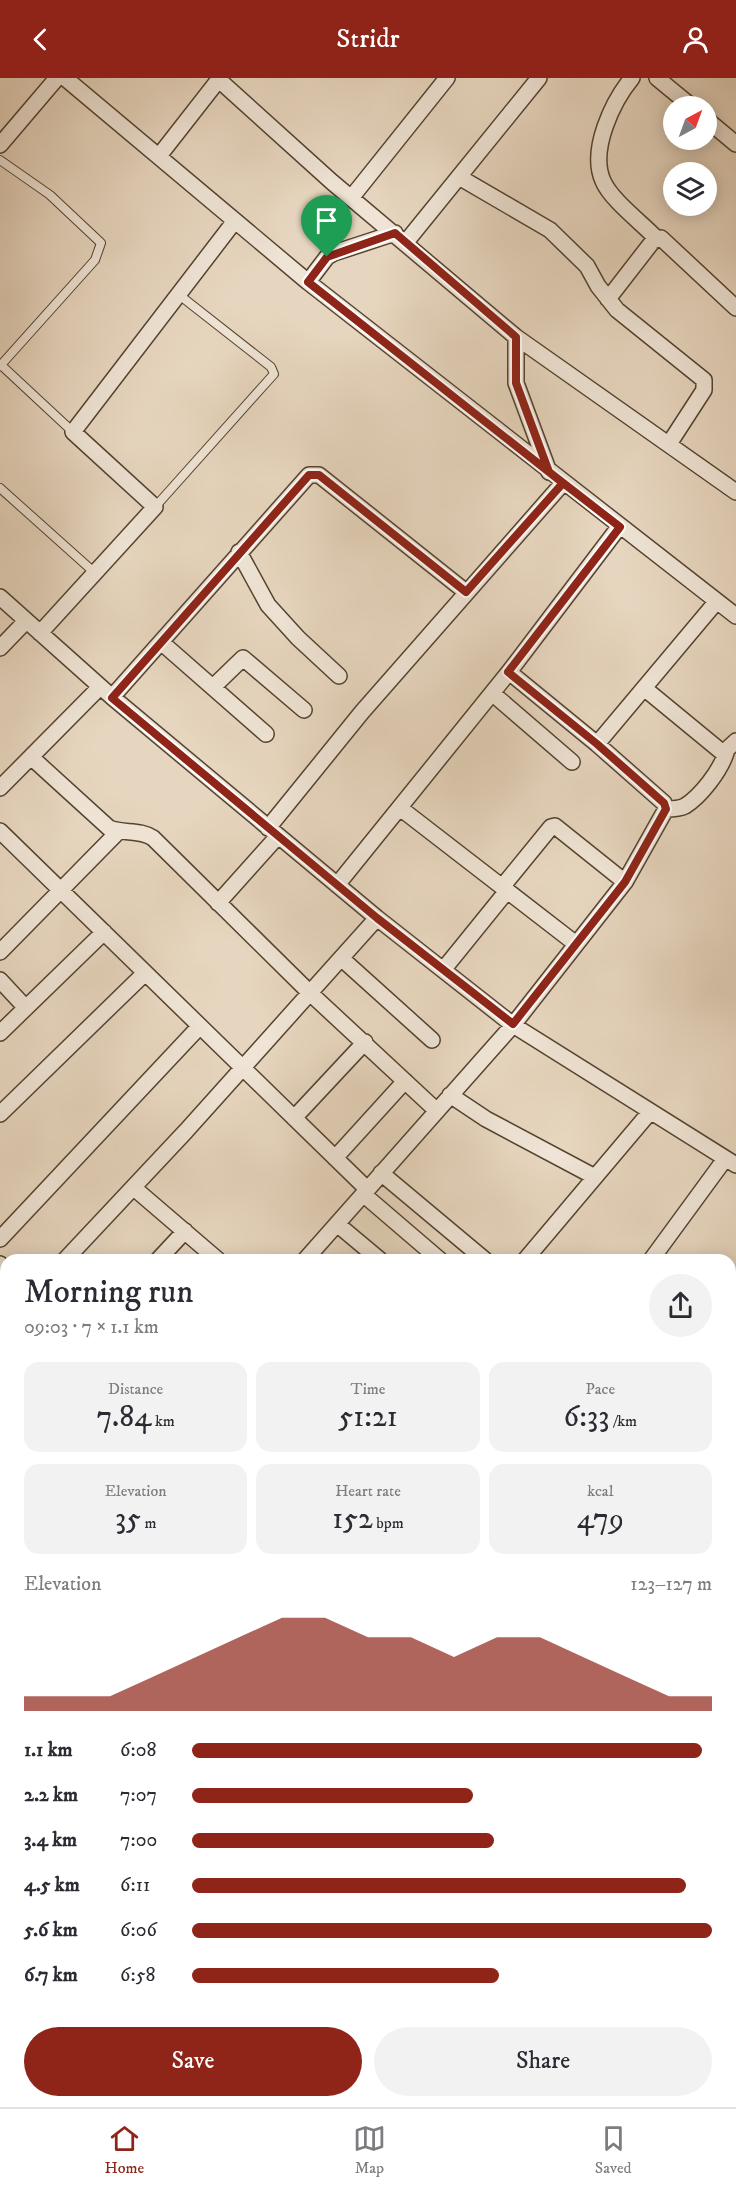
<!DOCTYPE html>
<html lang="en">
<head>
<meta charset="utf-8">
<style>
	body { margin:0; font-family:"IM FELL DW Pica",serif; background:#f2f2f3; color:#2b2b33; height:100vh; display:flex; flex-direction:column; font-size:22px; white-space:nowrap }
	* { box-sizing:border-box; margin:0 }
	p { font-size:20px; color:#7c7c81 }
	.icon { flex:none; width:33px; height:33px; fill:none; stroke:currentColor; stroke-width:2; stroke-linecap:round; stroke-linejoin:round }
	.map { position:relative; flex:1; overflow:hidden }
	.side { position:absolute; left:0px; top:1176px; width:736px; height:854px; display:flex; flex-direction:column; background:#fff; border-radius:18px 18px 0 0; box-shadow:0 3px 15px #0003 }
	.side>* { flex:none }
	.needle { width:39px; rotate:41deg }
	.tools { position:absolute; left:663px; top:18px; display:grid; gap:12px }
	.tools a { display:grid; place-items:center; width:54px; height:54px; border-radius:50%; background:#fff; box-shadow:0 3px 15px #0003; font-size:30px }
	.pin { position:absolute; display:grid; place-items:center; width:51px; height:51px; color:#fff; margin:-62px -26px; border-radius:50% 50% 50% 0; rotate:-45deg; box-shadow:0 0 6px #0007 }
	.pin .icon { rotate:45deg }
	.round { display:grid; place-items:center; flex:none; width:63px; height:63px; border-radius:32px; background:#f2f2f3 }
	.summary { display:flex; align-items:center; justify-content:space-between; height:102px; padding:0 24px }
	h1 { font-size:33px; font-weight:600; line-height:45px }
	.stats { display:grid; grid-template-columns:repeat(3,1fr); gap:9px; height:102px; padding:6px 24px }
	.stats div { display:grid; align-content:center; border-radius:15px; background:#f2f2f3; text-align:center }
	.stats b { font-size:30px; font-weight:600 }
	.stats small { font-size:16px; font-weight:400 }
	.stats p { font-size:16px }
	.chart { height:168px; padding:12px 24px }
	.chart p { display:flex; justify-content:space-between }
	.chart svg { width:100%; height:108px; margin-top:6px; fill:#8f2418; opacity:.7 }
	.primary-button { display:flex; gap:12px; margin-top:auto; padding:12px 24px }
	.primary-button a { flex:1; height:69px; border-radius:36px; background:#8f2418; color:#fff; font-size:24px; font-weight:600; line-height:69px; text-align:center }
	.primary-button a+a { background:#f2f2f3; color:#2b2b33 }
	ul { padding:0 24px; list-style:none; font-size:20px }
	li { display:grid; grid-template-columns:96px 72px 1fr; align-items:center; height:45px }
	li i { height:15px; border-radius:8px; background:#8f2418 }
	header { display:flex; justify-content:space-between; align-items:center; height:78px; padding:0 24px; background:#8f2418; color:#fff; font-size:27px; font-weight:600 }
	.tab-bar { display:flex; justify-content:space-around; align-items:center; height:84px; border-top:2px solid #e1e1e2; background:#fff; font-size:16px; color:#7c7c81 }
	.tab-bar a { display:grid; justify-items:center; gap:3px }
	.tab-bar .active { color:#8f2418 }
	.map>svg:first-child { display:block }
</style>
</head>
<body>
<header><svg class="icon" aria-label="back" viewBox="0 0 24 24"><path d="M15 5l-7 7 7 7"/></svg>Stridr<svg class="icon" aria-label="person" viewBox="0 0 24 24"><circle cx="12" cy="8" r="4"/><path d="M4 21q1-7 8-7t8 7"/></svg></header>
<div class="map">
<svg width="736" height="2029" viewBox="0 0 736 2029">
	<rect width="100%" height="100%" fill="#e7d6bf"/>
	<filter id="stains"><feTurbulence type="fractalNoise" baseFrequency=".00333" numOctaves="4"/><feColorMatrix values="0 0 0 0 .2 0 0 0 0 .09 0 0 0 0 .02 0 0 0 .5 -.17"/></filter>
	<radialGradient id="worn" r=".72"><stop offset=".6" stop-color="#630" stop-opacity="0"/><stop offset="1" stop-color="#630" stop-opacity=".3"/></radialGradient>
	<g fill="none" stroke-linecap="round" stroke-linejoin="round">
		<g stroke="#544330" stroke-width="10">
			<path id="lane" d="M 0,82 L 50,117 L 101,165 L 95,182 L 0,288
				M 1,287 L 73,354
				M 0,410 L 95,495
				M 155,429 L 274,296 L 271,289 L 178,216"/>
		</g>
		<g stroke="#544330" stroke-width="18">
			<path id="street" d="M 65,0 L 308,204 L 736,538
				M 632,0 C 613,23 589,72 603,103 C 611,122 642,145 657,161
				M 657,0 L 691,28
				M 219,2 L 332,104 L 516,259 L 736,414
				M 706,41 L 736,66
				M 0,67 L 57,0
				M 159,78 L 220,0
				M 459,99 L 550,152 L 587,188 L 598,208 L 617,232 L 704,302 L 704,312 L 669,366
				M 351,120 L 447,0
				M 406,164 L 539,0
				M 308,204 L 327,179 L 334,175 L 395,155
				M 608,221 L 653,163 L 661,160 L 736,230
				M 516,259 L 516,305 L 549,394
				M 239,474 L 268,527 L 298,560 L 339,598
				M 0,519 L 112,619 L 377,840 L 513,947 L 736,1087
				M 40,555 L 155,429 L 73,354 L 234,144
				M 161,564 L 266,656
				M 0,570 L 26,543
				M 213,609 L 243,580 L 304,632
				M 644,610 L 723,675 L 736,663
				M 492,615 L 572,684
				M 112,619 L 309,397 L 319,397 L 466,514
				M 597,666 L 717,523
				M 31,679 L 109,750 C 123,756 140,751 153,760 L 310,915 L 437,1033
				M 0,710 L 100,609
				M 400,730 L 576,866
				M 666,731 C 672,731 679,731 685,728 C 701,718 720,693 726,675
				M 268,750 L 362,634 L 563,405
				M 0,753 L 367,1111
				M 337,807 L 509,594 L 619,449
				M 502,809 L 551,749 L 555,748 L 625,804
				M 218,825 L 278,758
				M 0,874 L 118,754
				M 341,880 L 432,962
				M 443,892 L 507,813
				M 0,902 L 26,930
				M 0,955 L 104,854
				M 450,1017 L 486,1041 L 595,1099
				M 0,1036 L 145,895
				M 294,1040 L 365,964
				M 335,1080 L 405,1003
				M 381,1095 L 485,1182
				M 134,1110 L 218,1182
				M 363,1116 L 440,1182
				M 337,1146 L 380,1182
				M 0,1161 L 200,948
				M 65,1182 L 186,1053 L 377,840
				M 158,1182 L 185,1153
				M 305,1182 L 513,947 L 625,804 L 666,731 L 664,725 L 597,666 L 509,594
				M 525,1182 L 650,1034
				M 651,1182 L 725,1081
				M 0,1186 L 6,1196
				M 0,1252 L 6,1245
				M 730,1349 L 736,1315
				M 0,1444 L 6,1438
				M 730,1613 L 736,1614
				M 0,1662 L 6,1655
				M 0,1742 L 6,1746
				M 0,1890 L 6,1894
				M 730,1950 L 736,1945
				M 730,1970 L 736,1979
				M 183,2024 L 191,2029
				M 351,2024 L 357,2029
				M 132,2029 L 136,2024
				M 375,2029 L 379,2024
				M 602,2029 L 607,2024"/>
		</g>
		<use href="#lane" stroke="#efe4d5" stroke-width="8"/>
		<use href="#street" stroke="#efe4d5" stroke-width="15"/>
	</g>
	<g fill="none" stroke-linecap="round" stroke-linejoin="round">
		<g stroke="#fff" stroke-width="12">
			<path id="route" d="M 327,179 L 308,204 L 563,405 L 466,514 L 319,397 L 309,397 L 112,620 L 377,840 L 513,946 L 625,804 L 666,731 L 664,725 L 597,666 L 508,594 L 620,449 L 549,394 L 516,305 L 516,259 L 395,155 L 327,179"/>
		</g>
		<use href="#route" stroke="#8f2418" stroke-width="8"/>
	</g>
	<rect width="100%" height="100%" filter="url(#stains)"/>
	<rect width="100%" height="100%" fill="url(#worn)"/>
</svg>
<div class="tools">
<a><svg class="needle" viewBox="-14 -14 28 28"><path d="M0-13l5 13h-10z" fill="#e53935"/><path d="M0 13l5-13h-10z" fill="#7c7c81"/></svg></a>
<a><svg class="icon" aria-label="layers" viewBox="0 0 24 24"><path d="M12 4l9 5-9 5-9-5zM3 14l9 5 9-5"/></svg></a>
</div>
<div class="pin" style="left:327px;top:179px;background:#1e9e55"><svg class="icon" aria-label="arrive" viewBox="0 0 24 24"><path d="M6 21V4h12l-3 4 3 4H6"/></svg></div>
<section class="side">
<div class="summary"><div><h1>Morning run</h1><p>09:03 · 7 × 1.1 km</p></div><a class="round"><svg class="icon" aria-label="share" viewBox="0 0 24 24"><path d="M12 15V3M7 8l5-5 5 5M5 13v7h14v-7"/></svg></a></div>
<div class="stats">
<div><p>Distance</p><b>7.84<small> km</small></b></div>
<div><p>Time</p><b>51:21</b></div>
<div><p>Pace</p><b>6:33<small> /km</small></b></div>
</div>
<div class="stats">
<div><p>Elevation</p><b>35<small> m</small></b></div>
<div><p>Heart rate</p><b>152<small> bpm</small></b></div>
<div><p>kcal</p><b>479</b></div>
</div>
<div class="chart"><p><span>Elevation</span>123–127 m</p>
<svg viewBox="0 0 160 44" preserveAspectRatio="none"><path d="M0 44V38L10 38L20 38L30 30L40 22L50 14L60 6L70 6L80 14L90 14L100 22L110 14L120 14L130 22L140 30L150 38L160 38V44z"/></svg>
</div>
<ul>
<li><b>1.1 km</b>6:08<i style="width:98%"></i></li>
<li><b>2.2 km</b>7:07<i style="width:54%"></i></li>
<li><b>3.4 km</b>7:00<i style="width:58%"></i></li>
<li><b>4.5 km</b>6:11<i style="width:95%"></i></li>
<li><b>5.6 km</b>6:06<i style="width:100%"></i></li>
<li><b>6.7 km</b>6:58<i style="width:59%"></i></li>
</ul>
<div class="primary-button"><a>Save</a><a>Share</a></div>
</section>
</div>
<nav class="tab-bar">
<a class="active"><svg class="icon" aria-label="home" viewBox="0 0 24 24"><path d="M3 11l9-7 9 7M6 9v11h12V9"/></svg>Home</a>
<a><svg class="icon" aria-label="map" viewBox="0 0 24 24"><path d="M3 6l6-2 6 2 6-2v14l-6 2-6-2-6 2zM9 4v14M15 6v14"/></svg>Map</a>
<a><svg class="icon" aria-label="saved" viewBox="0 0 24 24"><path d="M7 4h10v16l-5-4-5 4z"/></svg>Saved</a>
</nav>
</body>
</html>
